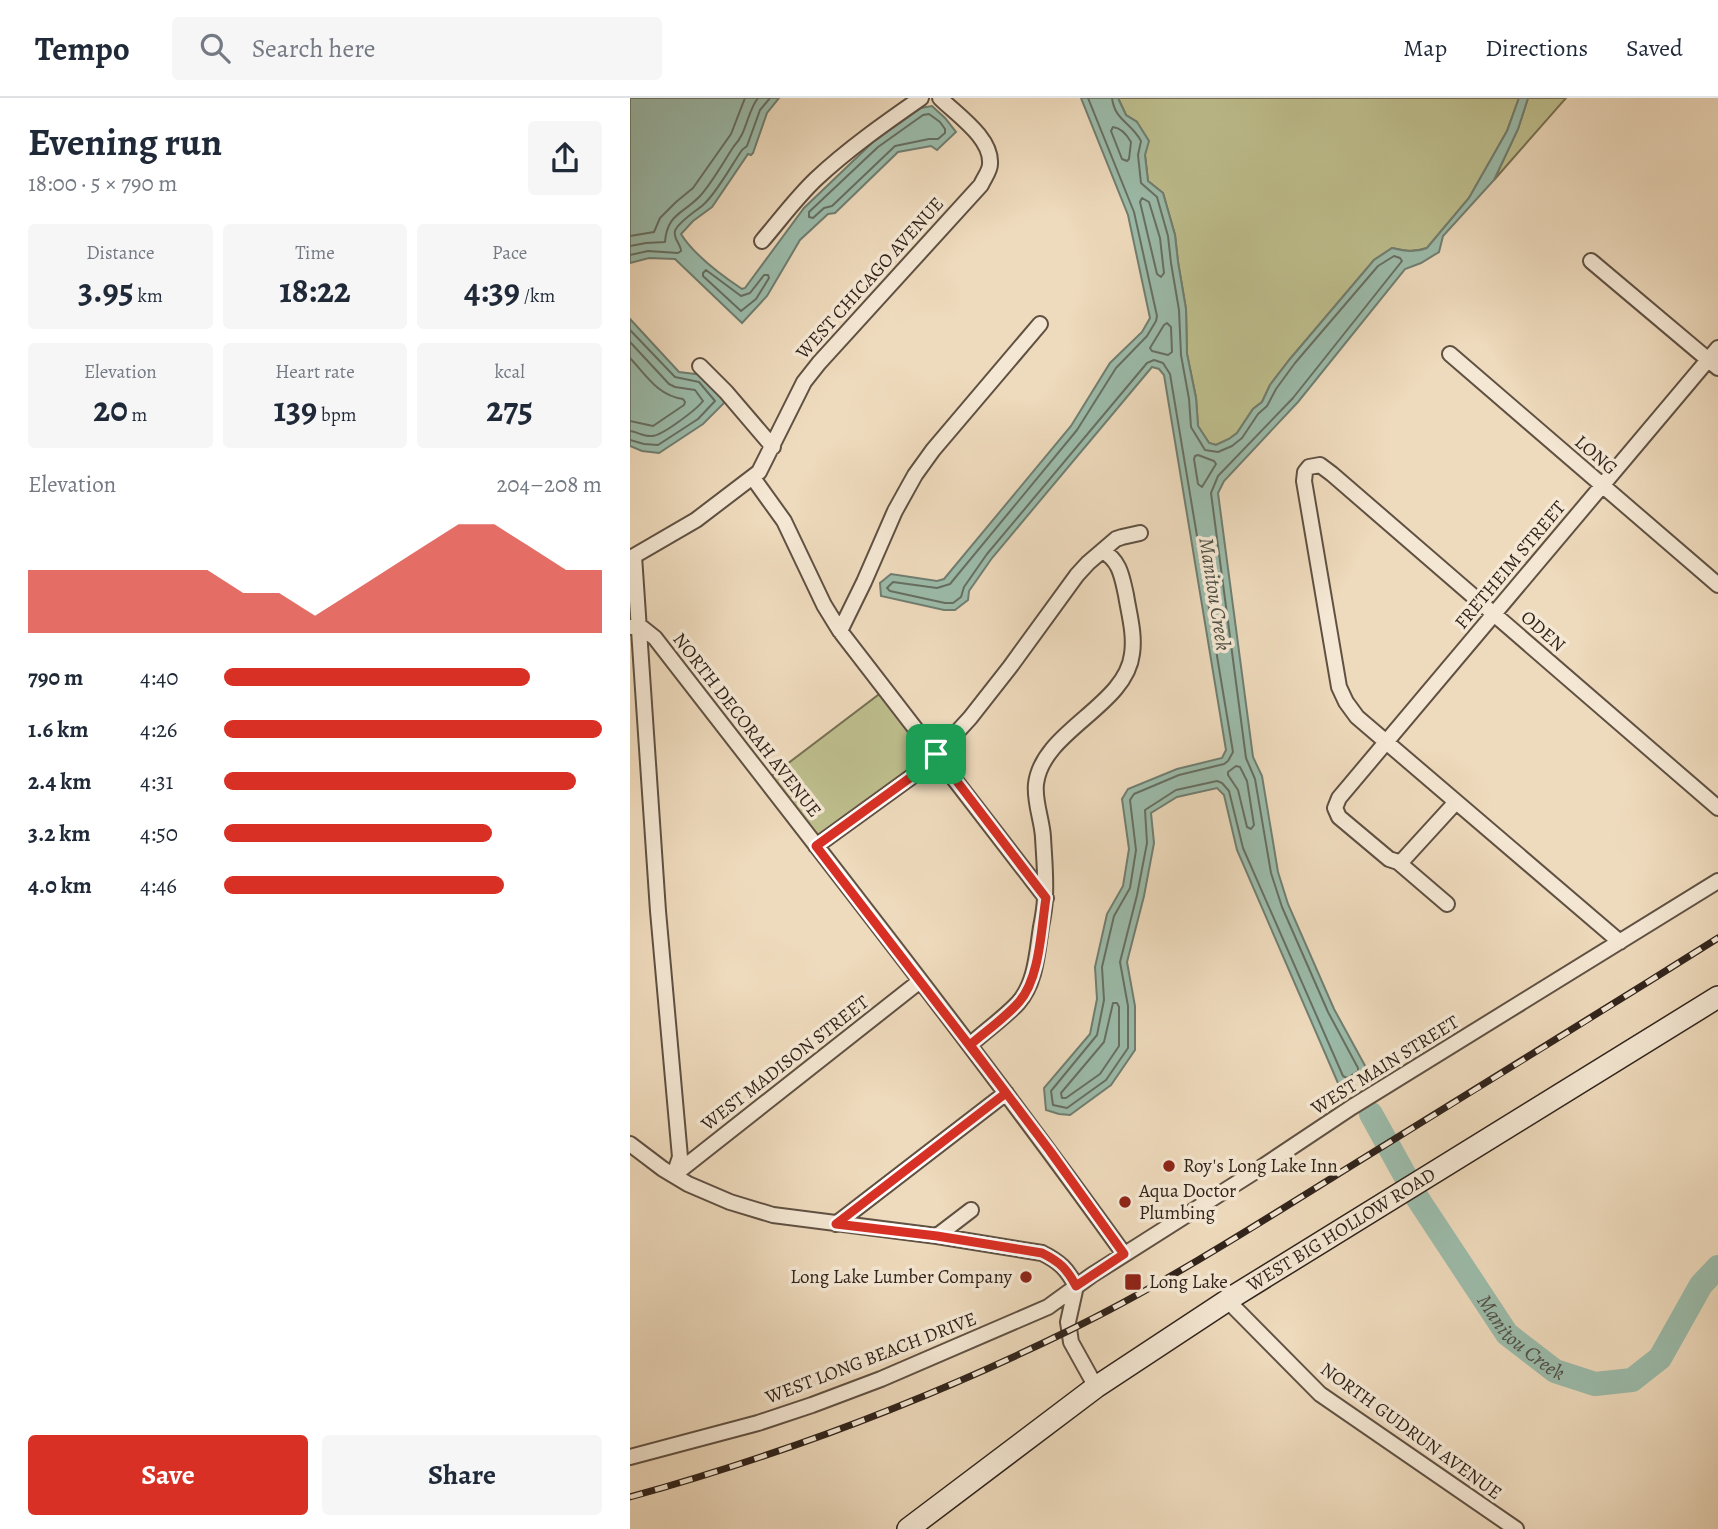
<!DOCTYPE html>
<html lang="en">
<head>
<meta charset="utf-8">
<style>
	body { margin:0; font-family:Alegreya,serif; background:#f6f6f7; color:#1f2937; height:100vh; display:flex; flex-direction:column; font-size:26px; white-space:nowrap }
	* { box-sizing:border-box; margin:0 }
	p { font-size:23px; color:#747a83 }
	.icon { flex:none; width:38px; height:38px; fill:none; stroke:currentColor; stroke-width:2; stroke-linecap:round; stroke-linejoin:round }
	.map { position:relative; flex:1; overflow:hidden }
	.drawer { display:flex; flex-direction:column; background:#fff; width:630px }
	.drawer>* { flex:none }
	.pin { position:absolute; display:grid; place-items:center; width:60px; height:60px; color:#fff; margin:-30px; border-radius:14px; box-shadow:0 4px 10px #0006 }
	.round { display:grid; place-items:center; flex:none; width:74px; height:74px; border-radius:7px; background:#f6f6f7 }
	.summary { display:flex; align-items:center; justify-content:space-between; height:119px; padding:0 28px }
	h1 { font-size:38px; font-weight:700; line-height:52px }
	.figures { display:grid; grid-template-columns:repeat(3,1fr); gap:10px; height:119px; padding:7px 28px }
	.figures div { display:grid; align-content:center; border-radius:7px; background:#f6f6f7; text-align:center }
	.figures b { font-size:35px; font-weight:700 }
	.figures small { font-size:19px; font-weight:400 }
	.figures p { font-size:19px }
	.chart { height:196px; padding:14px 28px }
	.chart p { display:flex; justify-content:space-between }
	.chart svg { width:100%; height:126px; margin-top:7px; fill:#d93025; opacity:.7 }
	.primary-button { display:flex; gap:14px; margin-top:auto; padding:14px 28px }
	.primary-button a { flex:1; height:80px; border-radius:7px; background:#d93025; color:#fff; font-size:28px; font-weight:700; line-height:80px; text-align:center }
	.primary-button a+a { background:#f6f6f7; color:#1f2937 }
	ul { padding:0 28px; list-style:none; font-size:23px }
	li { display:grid; grid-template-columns:112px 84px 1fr; align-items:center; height:52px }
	li i { height:18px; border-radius:9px; background:#d93025 }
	header { display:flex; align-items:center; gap:42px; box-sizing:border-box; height:98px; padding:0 35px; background:#fff; border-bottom:2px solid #e0e1e3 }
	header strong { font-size:33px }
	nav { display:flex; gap:38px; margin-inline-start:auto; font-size:24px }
	.search { width:490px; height:63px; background:#f6f6f7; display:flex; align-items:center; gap:18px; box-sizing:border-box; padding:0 24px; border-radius:7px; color:#747a83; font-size:26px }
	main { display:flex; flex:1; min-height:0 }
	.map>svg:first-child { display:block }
</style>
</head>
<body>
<header>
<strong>Tempo</strong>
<div class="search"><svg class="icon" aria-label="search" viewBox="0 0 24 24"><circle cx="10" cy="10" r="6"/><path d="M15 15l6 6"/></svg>Search here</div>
<nav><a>Map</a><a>Directions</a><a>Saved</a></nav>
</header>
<main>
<section class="drawer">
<div class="summary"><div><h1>Evening run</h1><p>18:00 · 5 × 790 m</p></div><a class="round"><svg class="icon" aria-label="share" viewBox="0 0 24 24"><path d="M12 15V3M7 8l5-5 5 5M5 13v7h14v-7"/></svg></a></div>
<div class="figures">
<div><p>Distance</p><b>3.95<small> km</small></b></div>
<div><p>Time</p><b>18:22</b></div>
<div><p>Pace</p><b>4:39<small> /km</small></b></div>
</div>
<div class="figures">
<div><p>Elevation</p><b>20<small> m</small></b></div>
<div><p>Heart rate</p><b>139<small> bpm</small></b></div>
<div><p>kcal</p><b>275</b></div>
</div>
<div class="chart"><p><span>Elevation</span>204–208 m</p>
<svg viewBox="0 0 160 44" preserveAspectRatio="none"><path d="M0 44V22L10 22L20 22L30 22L40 22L50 22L60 30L70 30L80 38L90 30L100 22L110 14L120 6L130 6L140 14L150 22L160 22V44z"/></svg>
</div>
<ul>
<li><b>790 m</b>4:40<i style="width:81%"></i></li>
<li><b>1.6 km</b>4:26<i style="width:100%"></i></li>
<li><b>2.4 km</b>4:31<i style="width:93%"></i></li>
<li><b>3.2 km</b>4:50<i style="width:71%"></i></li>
<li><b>4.0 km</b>4:46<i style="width:74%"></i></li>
</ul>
<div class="primary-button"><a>Save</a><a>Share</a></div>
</section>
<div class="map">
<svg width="1088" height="1431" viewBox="0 0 1088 1431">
	<rect width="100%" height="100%" fill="#eedabc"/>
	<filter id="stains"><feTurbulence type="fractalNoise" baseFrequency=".00286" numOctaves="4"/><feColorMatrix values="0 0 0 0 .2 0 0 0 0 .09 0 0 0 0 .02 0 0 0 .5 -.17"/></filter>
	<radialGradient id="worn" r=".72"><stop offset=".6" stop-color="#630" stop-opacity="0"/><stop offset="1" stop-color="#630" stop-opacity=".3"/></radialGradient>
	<path fill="#bebe8d" stroke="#777054" stroke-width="2" d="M 488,0 L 889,0 L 877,33 L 839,100 L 797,150 C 784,154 775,153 762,150 L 744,162 L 660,261 L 640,287 L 632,304 L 623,311 L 607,335 L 599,341 L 586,347 L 579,345 L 568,328 L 566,300 L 557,256 L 556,211 L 548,164 L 545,137 L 533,95 L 518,83 L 515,57 L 507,24 L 496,17 Z
		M 898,0 L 936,0 L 864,82 L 888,31 Z
		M 256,591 L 306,656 L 186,748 L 136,682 Z"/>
	<path fill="#9bbbaa" stroke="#707e71" stroke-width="2" d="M 0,0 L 149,0 L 137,15 L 123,55 L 121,57 L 118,56 L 82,109 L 63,123 L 51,136 C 64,157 91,177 112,191 L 115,190 L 174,110 L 244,43 L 291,10 L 302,8 L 315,20 L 326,34 L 307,52 L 301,48 L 268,54 L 205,115 L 198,116 L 170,142 L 137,198 L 112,225 L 45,161 L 19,160 L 0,165 Z
		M 451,0 L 488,0 L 496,17 L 507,24 L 519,43 L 515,57 L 518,83 L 533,95 L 545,137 L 548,164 L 556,211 L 557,256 L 566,300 L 568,328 L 579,345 L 586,347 L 599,341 L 607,335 L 623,311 L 632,304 L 640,287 L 660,261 L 744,162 L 762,150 C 775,153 785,155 797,150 L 839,100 L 877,33 L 889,0 L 898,0 L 888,31 L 864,82 L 813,138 L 809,154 L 791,165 L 775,171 L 668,304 L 594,383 L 588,395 L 623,659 L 632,678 L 648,774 L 658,806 L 704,911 L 739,975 L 711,992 L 607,752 L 594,697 L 587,690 L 547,699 L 521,715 L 524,745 L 514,798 L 497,864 L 505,908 L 505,952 L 481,987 L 440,1017 L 429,1016 L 416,1012 L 414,990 L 460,936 L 467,901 L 465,869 L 477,816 L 493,788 L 499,751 L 492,701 L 498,691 L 547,671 L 592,660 L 596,652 L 534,277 L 529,271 L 522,269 L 362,460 L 339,493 L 338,502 L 325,512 L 314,512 L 251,498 L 250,485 L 261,476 L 307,483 L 314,481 L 441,328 L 480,265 L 512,234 L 520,220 L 498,117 Z
		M 0,221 L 49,274 L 73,277 L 95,304 L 73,326 L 29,355 L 12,353 L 0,348 Z"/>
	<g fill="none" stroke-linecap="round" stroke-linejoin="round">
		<path stroke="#666f62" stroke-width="2" d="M 458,0 L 504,114 L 527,218 L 526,223 L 517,238 L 486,270 L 447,332 L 320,486 L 307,490 L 263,484 L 257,490 L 260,493 L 315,505 L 323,505 L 331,499 L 334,489 L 357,456 L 517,265 L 524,262 L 533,265 L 540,276 L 603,654 L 598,663 L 594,666 L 549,677 L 504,696 L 500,702 L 506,752 L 500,790 L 484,818 L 472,869 L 474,902 L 467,937 L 421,993 L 423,1007 L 437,1010 L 476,982 L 498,950 L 498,908 L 490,864 L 507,797 L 517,745 L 515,712 L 546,692 L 587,683 L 592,685 L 599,693 L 613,750 L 713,978 L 717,980 L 728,973 L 728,970 L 698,914 L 652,809 L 641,775 L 625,681 L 616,660 L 581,395 L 588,378 L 663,300 L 772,163 L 770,160 L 764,158 L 748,168 L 665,265 L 646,291 L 637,308 L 628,316 L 612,340 L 602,348 L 588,354 L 575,352 L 561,329 L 559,301 L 551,257 L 549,212 L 541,165 L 538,138 L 527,99 L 511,85 L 508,57 L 511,43 C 501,24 485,23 482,0
			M 299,16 L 310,24 L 315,31 L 315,35 L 308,41 L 299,41 L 265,48 L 202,108 L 194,110 L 183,120 L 179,119 L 179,114 L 248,49 L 293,17 Z
			M 483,29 C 491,30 497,37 501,44 L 499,61 L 497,63 L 492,61 L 481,33 Z
			M 512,100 L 519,104 L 530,140 L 534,175 L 531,179 L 527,176 L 510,104 Z
			M 0,138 L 24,134 L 30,120 L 46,104 L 63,90 L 101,36 L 115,0
			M 0,148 L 16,145 L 35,144 C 37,116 53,116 70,98 C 82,85 94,63 104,48 C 117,35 117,14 128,0
			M 0,157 L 18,153 L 48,155 L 51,153 C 51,147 43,140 45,133 C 48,124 66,113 73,107 C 86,96 101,68 112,52 L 117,48 L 130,12 L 140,0
			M 76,172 L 111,198 L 120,195 L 134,177 L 138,177 L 139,180 L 126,201 L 111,213 L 73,178 L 73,175 Z
			M 537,225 L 541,229 L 542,254 L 538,257 L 522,253 L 520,250 L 534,227 Z
			M 0,232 L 45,279 L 69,284 L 85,303 L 68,321 L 28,347 L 14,346 L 0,342
			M 0,244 L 39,286 L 45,289 L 65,292 L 73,303 C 67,311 32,338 22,338 C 14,339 8,334 0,333
			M 0,260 C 16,277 28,298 53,301 L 55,304 L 54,307 L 23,328 L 0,323
			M 568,357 L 584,363 L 586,366 L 572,389 L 568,386 L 564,361 L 565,358 Z
			M 606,668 L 610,669 L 617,683 L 624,727 L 621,731 L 617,729 L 608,692 L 598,677 L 598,674 Z
			M 483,905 L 487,905 L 489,909 L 489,948 L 470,976 L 436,1000 L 432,1000 L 431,995 L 474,944 Z"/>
		<path stroke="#9bbbaa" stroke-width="24" id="s1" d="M 741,1016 L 788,1101 L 877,1236 L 925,1273 L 965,1286 L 1002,1282 L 1030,1260 L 1071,1187 L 1088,1169"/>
		<g stroke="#605143" stroke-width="18">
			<path id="minor" d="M 132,143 C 150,122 166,100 186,81 C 218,51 255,25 291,0
				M 961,163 L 1088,270
				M 820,256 L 1088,487
				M 70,268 L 96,294 L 143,349
				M 123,380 L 154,423 L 194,507 L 210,533 L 416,800
				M 4,458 L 66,422 L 129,374 L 174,284 L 189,265 L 351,87 C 354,80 360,73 360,66 C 362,40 327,17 310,0
				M 4,458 L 28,813 L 50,1059 L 44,1077
				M 0,529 L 10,528 L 25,540 C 183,744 343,946 494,1156
				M 210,533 L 234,484 L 265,413 L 285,377 L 303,352 L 410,226
				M 826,704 L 773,762 L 768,764 L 759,761 L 709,719 L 705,710 L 709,700 L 1088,250
				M 186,748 L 295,669 L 340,620 L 380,569 L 447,477 L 458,465 L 486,441 L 492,439 L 510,435
				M 768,764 L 817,806
				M 990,844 L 727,619 L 716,604 L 709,589 L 674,383 L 675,374 L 679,369 L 690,367 L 702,376 L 1088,710
				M 340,947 C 355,933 374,920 388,905 C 406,885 407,854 411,829 C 413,819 415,808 415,798 C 416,778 414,759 413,739 C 412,722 404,703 406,686 C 412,633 496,608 502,556 C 505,536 499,516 496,497 C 492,479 490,462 472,453
				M 0,1046 L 33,1071 L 58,1086 L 100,1104 L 143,1117 L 307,1138 L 412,1155 C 430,1164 437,1171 446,1188 L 438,1224 L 441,1244 L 466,1289
				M 44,1077 L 290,883
				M 206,1126 L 376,995
				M 307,1138 L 341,1112
				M 597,1202 L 690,1296 L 886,1431
				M 0,1359 L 128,1325 L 182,1307 L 251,1281 L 418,1209 L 462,1177 L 629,1071 L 722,1009 L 1088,783"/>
		</g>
		<g stroke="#30231b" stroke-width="24">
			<g id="secondary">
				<path id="s2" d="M 278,1431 L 466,1289 L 604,1198 L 1088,899"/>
			</g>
		</g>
		<use href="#minor" stroke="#f4e7d3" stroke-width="14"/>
		<use href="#secondary" stroke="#f4e7d3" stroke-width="21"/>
		<g stroke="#30231b" stroke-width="7">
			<path id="rail" d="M 0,1399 C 151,1357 297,1302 438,1233 C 536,1185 628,1126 721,1068 C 843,993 966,917 1088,840"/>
		</g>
		<use href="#rail" stroke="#f4e7d3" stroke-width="4.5" stroke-dasharray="13" stroke-linecap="butt"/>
	</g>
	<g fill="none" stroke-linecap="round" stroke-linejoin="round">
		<g stroke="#fff" stroke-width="14">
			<path id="route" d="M 306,656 L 416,800 C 411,831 410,880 389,904 C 376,919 355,934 340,947 L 420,1053 L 494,1156 L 446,1188 C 437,1171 430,1164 412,1155 L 307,1138 L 206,1126 L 376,995 L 186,748 L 295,669 L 306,656"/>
		</g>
		<use href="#route" stroke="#d93025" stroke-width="9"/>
	</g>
	<g fill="#8f2418" stroke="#f4e7d3" stroke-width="2.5">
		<circle cx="539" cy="1068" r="7"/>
		<circle cx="495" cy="1104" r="7"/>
		<circle cx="396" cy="1179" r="7"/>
		<rect x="494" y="1175" width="18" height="18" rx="3.5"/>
	</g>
	<g text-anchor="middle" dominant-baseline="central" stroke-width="7" stroke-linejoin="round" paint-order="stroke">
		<g font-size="19" fill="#30231b" stroke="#f4e7d3">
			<text transform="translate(240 180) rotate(-48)">WEST CHICAGO AVENUE</text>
			<text transform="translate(966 357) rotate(41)">LONG</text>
			<text transform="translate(880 467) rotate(-50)">FRETHEIM STREET</text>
			<text transform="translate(913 533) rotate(41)">ODEN</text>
			<text transform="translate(117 627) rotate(52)">NORTH DECORAH AVENUE</text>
			<text transform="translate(155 965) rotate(-38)">WEST MADISON STREET</text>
			<text transform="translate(755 967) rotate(-32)">WEST MAIN STREET</text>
			<text stroke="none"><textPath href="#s2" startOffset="527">WEST BIG HOLLOW ROAD</textPath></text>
			<text transform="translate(241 1260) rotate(-21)">WEST LONG BEACH DRIVE</text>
			<text transform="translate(781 1333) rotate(36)">NORTH GUDRUN AVENUE</text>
		</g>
		<g font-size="19" fill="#30231b" stroke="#f4e7d3" text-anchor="start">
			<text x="553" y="1068">Roy's Long Lake Inn</text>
			<text x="509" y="1093">Aqua Doctor<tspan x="509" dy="22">Plumbing</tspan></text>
			<text x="382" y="1179" text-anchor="end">Long Lake Lumber Company</text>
			<text x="519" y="1184">Long Lake</text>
		</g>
		<g font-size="21" font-style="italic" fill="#505146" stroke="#f4e7d3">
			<text transform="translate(585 496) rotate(81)">Manitou Creek</text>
			<text stroke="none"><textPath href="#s1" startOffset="271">Manitou Creek</textPath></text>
		</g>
	</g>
	<rect width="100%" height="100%" filter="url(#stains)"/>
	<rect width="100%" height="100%" fill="url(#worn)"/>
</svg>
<div class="pin" style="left:306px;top:656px;background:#1e9e55"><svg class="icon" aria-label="arrive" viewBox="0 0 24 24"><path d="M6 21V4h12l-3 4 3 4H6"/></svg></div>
</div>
</main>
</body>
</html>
